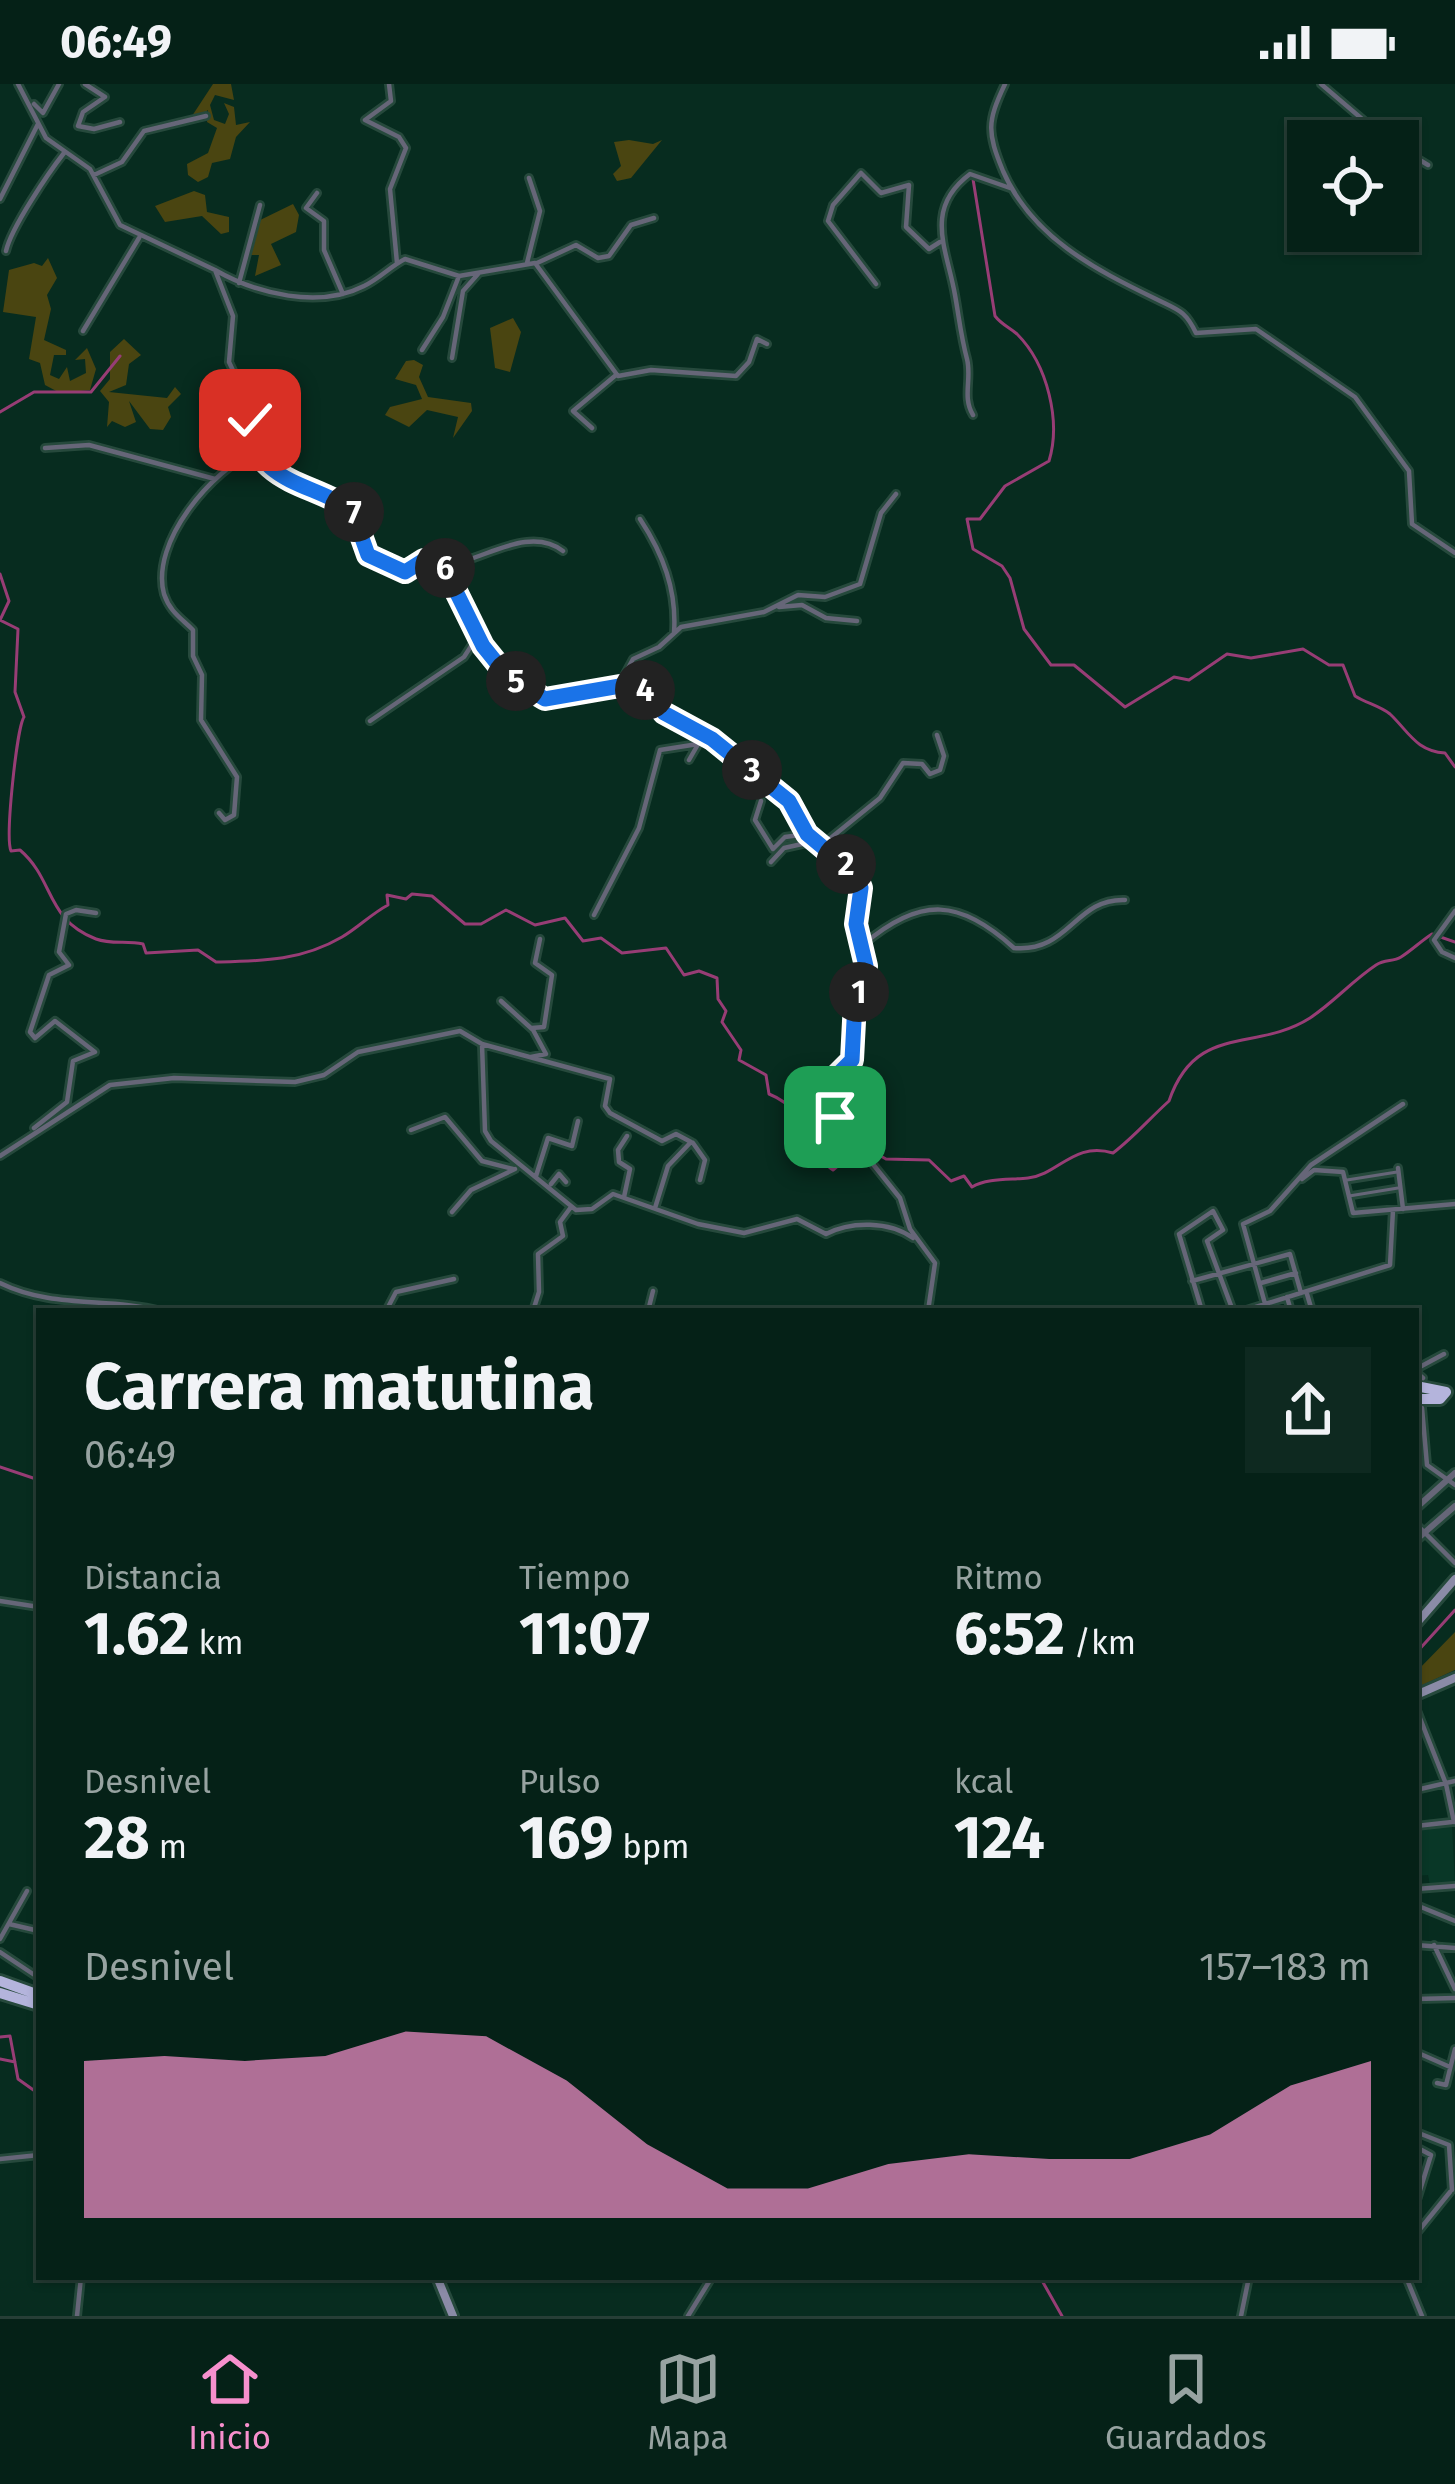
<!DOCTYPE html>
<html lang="es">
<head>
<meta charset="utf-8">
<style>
	body { margin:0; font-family:"Fira Sans",sans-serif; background:#0e2920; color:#f1f3f6; height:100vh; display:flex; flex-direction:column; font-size:45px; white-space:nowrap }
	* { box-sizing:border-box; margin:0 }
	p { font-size:39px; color:#97a3a1 }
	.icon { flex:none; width:66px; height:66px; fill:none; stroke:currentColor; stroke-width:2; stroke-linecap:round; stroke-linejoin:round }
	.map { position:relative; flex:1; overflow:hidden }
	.drawer { position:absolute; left:36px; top:1224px; width:1383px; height:972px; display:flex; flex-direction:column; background:#052117; border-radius:0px; box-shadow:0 3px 9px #0004,0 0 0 3px #263e36 }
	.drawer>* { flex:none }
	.tools { position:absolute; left:1287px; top:36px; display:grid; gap:24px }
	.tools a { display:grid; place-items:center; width:132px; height:132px; border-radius:0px; background:#052117; box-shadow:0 3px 9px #0004,0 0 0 3px #263e36; font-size:60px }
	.pin { position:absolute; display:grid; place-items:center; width:102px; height:102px; color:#fff; margin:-51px; border-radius:24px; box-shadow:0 6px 18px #0006 }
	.km { position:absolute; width:60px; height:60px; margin:-30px; border-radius:50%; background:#222; color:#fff; font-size:33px; line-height:60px; text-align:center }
	.round { display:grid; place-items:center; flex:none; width:126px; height:126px; border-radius:0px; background:#0e2920 }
	.headline { display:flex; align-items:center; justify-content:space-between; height:204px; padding:0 48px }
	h1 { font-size:66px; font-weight:700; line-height:90px }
	.stats { display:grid; grid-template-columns:repeat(3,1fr); gap:18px; height:204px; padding:12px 48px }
	.stats div { display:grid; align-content:center }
	.stats b { font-size:60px; font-weight:700 }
	.stats small { font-size:33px; font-weight:400 }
	.stats p { font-size:33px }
	.chart { height:336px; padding:24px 48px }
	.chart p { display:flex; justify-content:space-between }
	.chart svg { width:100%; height:216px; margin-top:12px; fill:#f790cd; opacity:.7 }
	.status { display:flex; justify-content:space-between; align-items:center; height:84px; padding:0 60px; background:#052117; direction:ltr }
	.status svg { height:33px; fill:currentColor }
	.menu { display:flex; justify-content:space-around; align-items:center; height:168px; border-top:3px solid #263e36; background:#052117; font-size:33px; color:#97a3a1 }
	.menu a { display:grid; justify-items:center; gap:6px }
	.menu .active { color:#f790cd }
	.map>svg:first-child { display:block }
</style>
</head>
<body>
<div class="status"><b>06:49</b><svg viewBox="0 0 49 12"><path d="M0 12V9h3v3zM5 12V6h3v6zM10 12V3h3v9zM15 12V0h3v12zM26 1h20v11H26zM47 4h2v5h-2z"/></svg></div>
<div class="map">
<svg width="1455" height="2232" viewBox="0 0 1455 2232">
	<rect width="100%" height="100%" fill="#072c1f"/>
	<path fill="#093727" d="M 1452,1742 L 1455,1799 L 1430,1801 L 1428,1791 L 1416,1792 L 1416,1747 Z"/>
	<path fill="#4a4511" d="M 213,0 L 231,0 L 234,16 L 215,11 L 210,21 L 214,36 L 225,40 L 229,30 L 224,19 L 234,23 L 236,41 L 250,38 L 236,53 L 230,75 L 212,79 L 208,93 L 198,98 L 188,91 L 187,80 L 208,69 L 217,44 L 207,38 L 208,26 L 196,36 L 192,32 Z
		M 629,56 L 653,60 L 662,56 L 631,94 L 617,97 L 613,90 L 621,82 L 614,58 Z
		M 194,107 L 205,111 L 207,128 L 229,133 L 229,148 L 221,150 L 202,132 L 165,138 L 155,122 Z
		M 293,120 L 299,131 L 296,148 L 271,160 L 281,181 L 255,192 L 259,171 L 245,171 L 252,140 Z
		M 48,174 L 57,194 L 47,211 L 51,225 L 44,256 L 66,266 L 66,271 L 54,271 L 50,291 L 59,295 L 67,283 L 70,297 L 86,289 L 85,275 L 75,276 L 87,264 L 96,285 L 90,306 L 60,309 L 45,301 L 40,279 L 29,275 L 36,233 L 3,228 L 9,186 L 34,179 L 42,182 Z
		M 513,234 L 521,248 L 510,288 L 495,284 L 490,244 Z
		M 124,255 L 141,271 L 129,280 L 126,301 L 109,308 L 167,314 L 175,303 L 181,310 L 168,323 L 171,333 L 163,346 L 150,345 L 129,317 L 136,338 L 125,343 L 112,337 L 107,343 L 109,318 L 100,307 L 110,295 L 110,268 Z
		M 414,276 L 423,281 L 419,293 L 428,313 L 471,319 L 472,327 L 453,354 L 458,333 L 427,326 L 409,343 L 385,331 L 390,323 L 422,315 L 416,301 L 395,295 L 406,277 Z
		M 1455,1548 L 1455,1586 L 1416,1604 L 1416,1588 Z"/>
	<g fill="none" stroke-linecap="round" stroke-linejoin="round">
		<path stroke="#973d75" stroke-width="3" d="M 973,95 L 995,232 C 1002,241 1009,243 1017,250 C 1048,281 1061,338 1049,377 L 1005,402 L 980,435 L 967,435 L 973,465 L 1002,482 L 1010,494 L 1024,545 L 1051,581 L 1074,581 L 1125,623 L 1174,593 L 1189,596 L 1227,570 L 1251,574 L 1303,565 L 1329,581 L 1343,581 L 1355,612 C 1366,619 1380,622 1390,630 C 1409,648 1416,667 1445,669 L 1455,683
			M 0,328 L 34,308 L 91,308 L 120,272
			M 0,490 L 9,517 L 0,536 L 18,545 L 15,608 L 24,633 C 17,643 5,753 11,767 L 20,766 C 55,796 45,835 96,855 C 112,861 127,856 143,860 L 146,869 L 198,866 L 216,878 C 262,877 301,877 342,853 C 359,843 371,830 388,821 L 387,811 L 406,815 L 412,810 L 432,812 L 465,840 L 481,840 L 506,826 L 535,841 L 565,834 L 583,857 L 601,854 L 622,869 L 666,864 L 684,891 L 699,887 L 717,894 L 718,915 L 726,927 L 722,938 L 741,966 L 739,976 L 766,991 L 769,1010 C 812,1027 808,1069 833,1086 L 847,1074 L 872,1067 L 886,1075 L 929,1076 L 951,1097 L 964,1092 L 972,1103 C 987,1094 1010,1096 1028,1094 C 1058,1091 1074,1057 1113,1069 C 1134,1053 1149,1035 1169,1017 C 1196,938 1255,969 1310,934 C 1334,918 1352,897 1376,881 C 1385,875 1393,878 1401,873 C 1412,866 1421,857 1432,850 L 1455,858
			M 0,1383 L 39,1396
			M 1416,1569 L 1455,1526
			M 0,1953 L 10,1952 L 18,1995 L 39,2010
			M 0,1975 L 15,1978
			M 1040,2193 L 1062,2232"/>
		<g stroke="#26493c" stroke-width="9">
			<path id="pedestrian" d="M 1347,1096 L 1397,1088
				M 1349,1112 L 1398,1104"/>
		</g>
		<g stroke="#26493c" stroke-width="10">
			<path id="minor" d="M 18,0 L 46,54 L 90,85 L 120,141 L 215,186 L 233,232 L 229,278 L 249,321 L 256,367 L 288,399 L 352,426 L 362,464 L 405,488 L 424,476 L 442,479 L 483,563 L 507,593 L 545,615 L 619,601 L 646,607 L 664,629 L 712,655 L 789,717 L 807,750 L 856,791 L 861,804 L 857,840 L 867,871 L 855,918 L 852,976 L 836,992 L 842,1010 L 835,1033 L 867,1062 L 872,1079 L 900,1114 L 910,1145 L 935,1179 L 928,1227
				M 85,0 L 105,13 L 83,28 L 78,42 L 94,45 L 120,38
				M 389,0 L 391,17 L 365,36 L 399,53 L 406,64 L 390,105 L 397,179
				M 1005,0 C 987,38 987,48 1003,87 C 1032,153 1094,185 1156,215 C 1178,226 1185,226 1196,249 L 1256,245 L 1355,313 L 1409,387 L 1412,440 L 1455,469
				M 1321,0 L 1388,57
				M 34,20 L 43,29 L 59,0
				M 1398,63 L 1428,81
				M 94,91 L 122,78 L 144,47 L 206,32
				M 317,109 L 306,124 L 324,137 L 324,166 L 343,210
				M 0,115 L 38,40
				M 6,167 C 11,144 49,88 64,69
				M 527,179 L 540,127 L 529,94
				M 537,179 L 576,161 L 598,174 L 609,172 L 631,141 L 654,134
				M 215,186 C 257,210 319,225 364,202 C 379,195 391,182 405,175 L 459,192 L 535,179 L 618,292 L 651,286 L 736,292 L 749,278 L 757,255 L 767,260
				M 239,199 L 260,121
				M 876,200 L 828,137 L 833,121 L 861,89 L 881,109 L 909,101 L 906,143 L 929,165 L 940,158
				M 83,247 L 139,154
				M 422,266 L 443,233 L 459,192
				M 452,274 L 463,207 L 478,190
				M 973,331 C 962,313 972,295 967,275 C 961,253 959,233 955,211 C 947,165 923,125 970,90 L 1010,104
				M 592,344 L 573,327 L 616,291
				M 45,364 L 89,361 L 215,395
				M 640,435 C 663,470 677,506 674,549
				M 455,496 L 464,477 C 493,469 533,444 563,467
				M 779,523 L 802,521 L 826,534 L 857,537
				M 619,601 L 633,575 L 659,563 L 681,543 L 764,528 L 798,511 L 825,513 L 860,500 L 881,429 L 896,410
				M 370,637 L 464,573 L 477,553
				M 689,676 L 704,650
				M 761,717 L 755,736 L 773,765 L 785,753 L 807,750
				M 219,729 L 225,736 L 234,731 L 237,693 L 201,636 L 202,591 L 193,572 L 193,546 C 181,534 170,528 164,510 C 150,458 212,386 256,367
				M 822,761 L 880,714 L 903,679 L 922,680 L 930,690 L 940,686 L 944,672 L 937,651
				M 771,778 L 784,764 L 811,758
				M 1455,827 L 1434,856 L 1442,868 L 1455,874
				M 594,831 L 639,744 L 660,666 L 698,660
				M 864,860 C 921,812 960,815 1014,864 C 1069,869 1075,814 1125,816
				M 501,917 L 532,945
				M 482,960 L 485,1047 L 491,1057 L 576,1126 L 592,1125 L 613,1110 L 698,1140 L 744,1149 L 797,1135 L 826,1150 C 851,1137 889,1137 913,1154
				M 531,973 L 546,970 L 532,944 L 544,943 L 552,891 L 535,879 L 540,855
				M 34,1044 L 67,1018 L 73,977 L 95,968 L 55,937 L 35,954 L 30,948 L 49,891 L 69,881 L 59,868 L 66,830 L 76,826 L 96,829
				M 411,1046 L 445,1033 L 482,1077 L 513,1085
				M 693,1059 L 705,1076 L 700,1096
				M 0,1072 L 110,1001 L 174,994 L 295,998 L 324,991 L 358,968 L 460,947 L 482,960 L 610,995 L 605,1022 L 610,1029 L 662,1057 L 676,1050 L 691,1058 L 668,1082 L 655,1124
				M 1398,1084 L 1403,1125
				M 536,1092 L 548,1054 L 572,1062 L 578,1037
				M 1302,1095 L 1314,1086 L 1343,1088 L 1353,1129 L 1455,1120
				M 551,1100 L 559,1090 L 566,1098
				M 624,1113 L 630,1085 L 619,1078 L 618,1066 L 627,1052
				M 452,1128 L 471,1106 L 515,1085
				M 1192,1197 L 1290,1170 L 1301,1209
				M 0,1199 C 53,1225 107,1213 162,1227
				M 1261,1199 L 1296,1189
				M 1307,1210 L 1312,1227
				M 1287,1213 L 1291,1227
				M 386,1227 L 396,1208 L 454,1195
				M 533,1227 L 539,1208 L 538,1170 L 563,1152 L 560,1138 L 571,1123
				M 648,1227 L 653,1207
				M 1202,1227 L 1179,1150 L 1213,1127 L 1223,1146 L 1207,1157 L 1233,1227
				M 1243,1227 L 1390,1181 L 1393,1126
				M 1267,1227 L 1243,1140 L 1270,1127 L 1311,1081 L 1403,1020
				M 1416,1285 L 1444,1270
				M 1416,1288 L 1423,1294
				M 1422,1324 L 1427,1381 L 1455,1401
				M 1416,1440 L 1455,1479
				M 0,1517 L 39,1523
				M 1416,1624 L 1446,1700 L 1454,1738
				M 1416,1706 L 1455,1697
				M 1416,1742 L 1452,1738
				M 1416,1805 L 1455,1802
				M 1416,1821 L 1455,1837
				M 9,1840 L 39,1847
				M 0,1855 L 27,1807
				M 1416,1861 L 1455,1864
				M 1434,1861 L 1455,1905
				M 0,1868 L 39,1894
				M 1416,1915 L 1455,1914
				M 1416,1968 L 1450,1983
				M 1437,1999 L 1446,2001 L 1455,1965
				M 1416,2048 L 1449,2061 L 1452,2106
				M 1416,2063 L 1431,2071 L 1416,2119
				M 0,2075 L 39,2071
				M 1416,2150 L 1450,2108
				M 1406,2193 L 1422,2232
				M 77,2232 L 81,2193
				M 688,2232 L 712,2193
				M 1241,2232 L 1249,2193"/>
		</g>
		<g stroke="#26493c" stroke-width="12">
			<path id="tertiary" d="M 1416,1424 L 1455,1389
				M 1416,1456 L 1455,1422"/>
		</g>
		<g stroke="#26493c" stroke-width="14">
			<path id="secondary" d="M 1416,1540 L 1455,1495
				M 1416,1611 L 1455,1594
				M 437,2193 L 453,2232"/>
		</g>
		<g stroke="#26493c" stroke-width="16">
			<path id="trunk" d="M 1416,1302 L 1446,1308 L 1440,1315 L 1416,1315
				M 0,1897 L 39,1911
				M 0,1909 L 39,1921"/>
		</g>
		<use href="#pedestrian" stroke="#666678" stroke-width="3"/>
		<use href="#minor" stroke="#666678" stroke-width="4.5"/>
		<use href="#tertiary" stroke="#666678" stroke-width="6"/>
		<use href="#secondary" stroke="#8b8ba7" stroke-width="8"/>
		<use href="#trunk" stroke="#b4b4dc" stroke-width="10"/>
	</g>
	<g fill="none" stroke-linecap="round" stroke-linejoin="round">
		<g stroke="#fff" stroke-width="24">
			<path id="route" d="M 250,336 C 252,400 312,398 352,426 L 368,471 L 405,488 L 424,476 L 442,479 L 483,562 L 508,593 L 545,615 L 620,602 L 646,607 L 664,629 L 712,655 L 789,717 L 807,750 L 856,791 L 861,804 L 856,840 L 866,882 L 855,918 L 852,976 L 836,992 L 842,1010 L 835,1033"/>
		</g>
		<use href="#route" stroke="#1a73e8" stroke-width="15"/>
	</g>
</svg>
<div class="tools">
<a><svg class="icon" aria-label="locate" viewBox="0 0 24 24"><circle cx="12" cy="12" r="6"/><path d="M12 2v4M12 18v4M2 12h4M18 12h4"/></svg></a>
</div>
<div class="pin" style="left:835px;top:1033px;background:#1e9e55"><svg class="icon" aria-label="arrive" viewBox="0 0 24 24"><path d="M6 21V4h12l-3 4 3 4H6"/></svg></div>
<div class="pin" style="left:250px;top:336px;background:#d93025"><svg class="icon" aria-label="check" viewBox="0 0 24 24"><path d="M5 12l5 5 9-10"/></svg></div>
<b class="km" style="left:859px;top:908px">1</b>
<b class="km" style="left:846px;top:780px">2</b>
<b class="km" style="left:752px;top:686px">3</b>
<b class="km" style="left:645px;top:606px">4</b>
<b class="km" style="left:516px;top:597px">5</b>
<b class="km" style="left:445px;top:484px">6</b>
<b class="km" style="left:354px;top:428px">7</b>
<section class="drawer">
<div class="headline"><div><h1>Carrera matutina</h1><p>06:49</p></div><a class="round"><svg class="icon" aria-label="share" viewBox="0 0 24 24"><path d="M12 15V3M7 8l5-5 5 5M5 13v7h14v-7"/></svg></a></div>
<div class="stats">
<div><p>Distancia</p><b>1.62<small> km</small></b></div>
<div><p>Tiempo</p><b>11:07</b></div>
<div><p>Ritmo</p><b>6:52<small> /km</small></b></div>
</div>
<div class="stats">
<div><p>Desnivel</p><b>28<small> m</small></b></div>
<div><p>Pulso</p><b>169<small> bpm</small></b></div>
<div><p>kcal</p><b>124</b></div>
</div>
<div class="chart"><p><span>Desnivel</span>157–183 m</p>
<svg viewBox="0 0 160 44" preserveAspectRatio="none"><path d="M0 44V12L10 11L20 12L30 11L40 6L50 7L60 16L70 29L80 38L90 38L100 33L110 31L120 32L130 32L140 27L150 17L160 12V44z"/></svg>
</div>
</section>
</div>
<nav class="menu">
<a class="active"><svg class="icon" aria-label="home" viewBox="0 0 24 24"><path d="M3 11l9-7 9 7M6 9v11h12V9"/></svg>Inicio</a>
<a><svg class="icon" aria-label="map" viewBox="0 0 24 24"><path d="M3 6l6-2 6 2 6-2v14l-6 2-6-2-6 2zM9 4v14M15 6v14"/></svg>Mapa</a>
<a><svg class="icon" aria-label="saved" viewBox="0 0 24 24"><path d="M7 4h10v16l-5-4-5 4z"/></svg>Guardados</a>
</nav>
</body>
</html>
